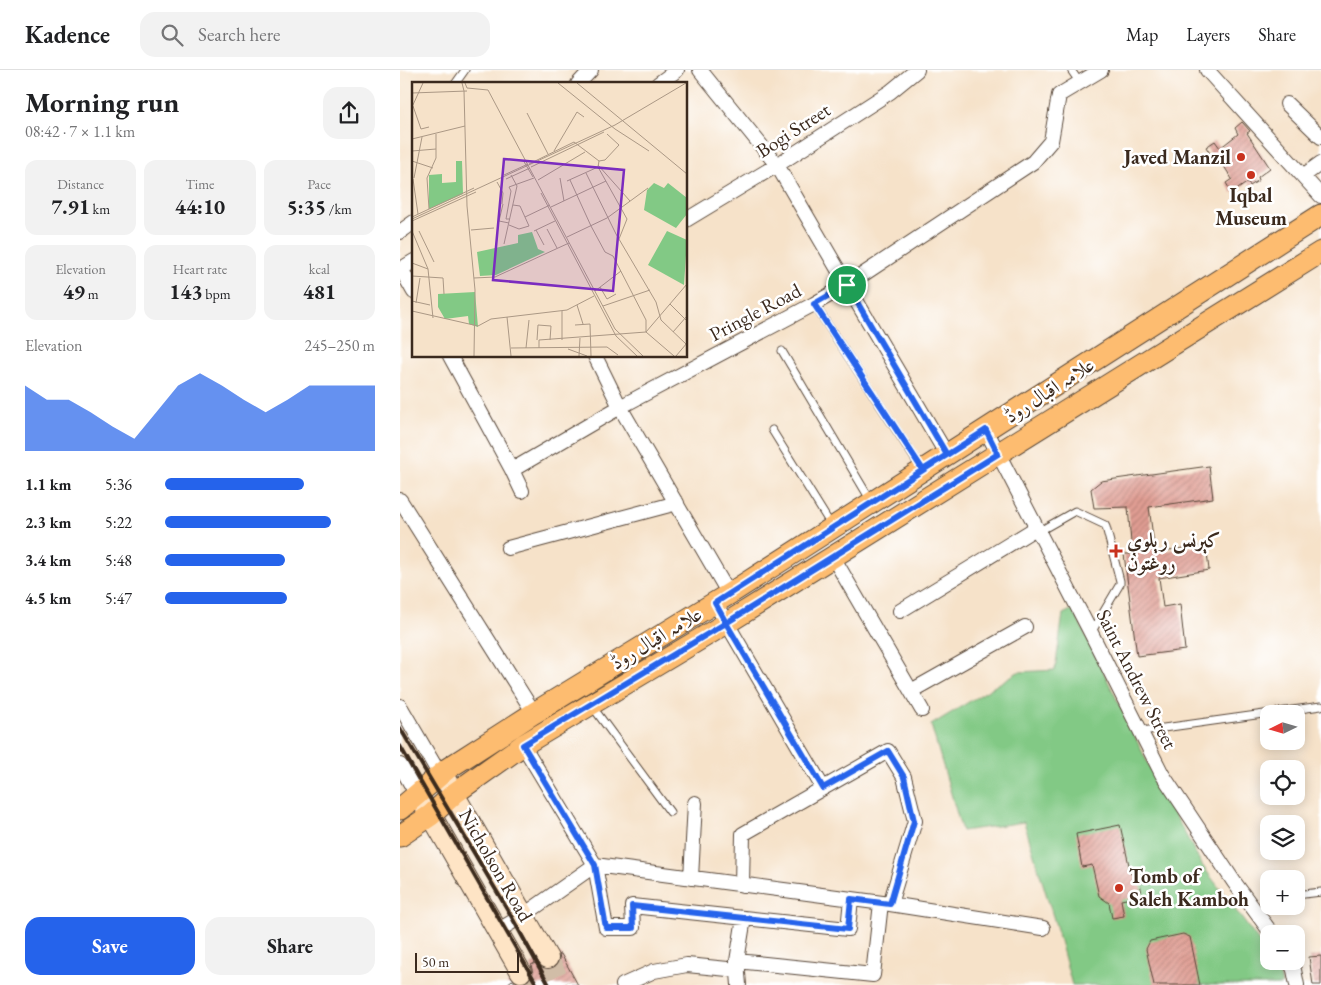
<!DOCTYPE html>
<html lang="en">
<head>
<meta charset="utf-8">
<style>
	body { margin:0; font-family:"EB Garamond",Amiri,serif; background:#f2f2f2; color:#202124; height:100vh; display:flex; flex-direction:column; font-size:19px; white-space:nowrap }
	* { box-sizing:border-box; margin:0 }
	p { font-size:16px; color:#757577 }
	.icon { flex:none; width:28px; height:28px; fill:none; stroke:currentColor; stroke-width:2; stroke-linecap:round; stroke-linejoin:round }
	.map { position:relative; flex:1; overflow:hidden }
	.panel { display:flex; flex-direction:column; background:#fff; width:400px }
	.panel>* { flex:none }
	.needle { width:32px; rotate:265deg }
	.buttons { position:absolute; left:860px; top:635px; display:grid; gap:10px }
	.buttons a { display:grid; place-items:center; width:45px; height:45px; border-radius:10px; background:#fff; box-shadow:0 2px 12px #0003; font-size:25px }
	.scale { position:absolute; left:15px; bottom:12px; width:104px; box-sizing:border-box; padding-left:5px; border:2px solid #3b2a1e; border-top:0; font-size:14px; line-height:18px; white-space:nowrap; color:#3b2a1e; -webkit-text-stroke:4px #fff; paint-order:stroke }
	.pin { position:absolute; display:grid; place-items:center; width:42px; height:42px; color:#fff; margin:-21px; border:2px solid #fff; border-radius:50%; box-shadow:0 1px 5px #0007 }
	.round { display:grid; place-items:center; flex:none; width:52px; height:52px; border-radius:15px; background:#f2f2f2 }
	.summary { display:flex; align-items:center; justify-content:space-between; height:85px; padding:0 25px }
	h1 { font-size:28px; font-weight:700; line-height:38px }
	.stats { display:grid; grid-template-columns:repeat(3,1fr); gap:8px; height:85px; padding:5px 25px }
	.stats div { display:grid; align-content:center; border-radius:12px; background:#f2f2f2; text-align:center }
	.stats b { font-size:21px; font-weight:700 }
	.stats small { font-size:14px; font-weight:400 }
	.stats p { font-size:14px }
	.chart { height:140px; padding:10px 25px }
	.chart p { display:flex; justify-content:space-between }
	.chart svg { width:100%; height:90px; margin-top:5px; fill:#2563eb; opacity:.7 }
	.cta { display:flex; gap:10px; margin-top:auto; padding:10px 25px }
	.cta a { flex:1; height:58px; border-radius:15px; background:#2563eb; color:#fff; font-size:20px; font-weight:700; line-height:58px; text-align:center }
	.cta a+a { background:#f2f2f2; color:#202124 }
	ul { padding:0 25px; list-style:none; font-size:16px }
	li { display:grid; grid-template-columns:80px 60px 1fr; align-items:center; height:38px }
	li i { height:12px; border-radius:6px; background:#2563eb }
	header { display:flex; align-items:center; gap:30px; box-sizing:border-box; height:70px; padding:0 25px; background:#fff; border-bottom:1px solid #e0e0e0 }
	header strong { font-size:24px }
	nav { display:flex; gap:28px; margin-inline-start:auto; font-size:18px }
	.search { width:350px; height:45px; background:#f2f2f2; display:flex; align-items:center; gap:12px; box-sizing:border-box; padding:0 18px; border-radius:15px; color:#757577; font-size:19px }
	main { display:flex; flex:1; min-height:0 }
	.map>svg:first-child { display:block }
</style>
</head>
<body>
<header>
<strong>Kadence</strong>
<div class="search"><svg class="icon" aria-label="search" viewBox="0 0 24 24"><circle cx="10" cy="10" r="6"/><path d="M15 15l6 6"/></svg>Search here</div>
<nav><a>Map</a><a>Layers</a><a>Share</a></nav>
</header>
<main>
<section class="panel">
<div class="summary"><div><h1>Morning run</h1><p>08:42 · 7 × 1.1 km</p></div><a class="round"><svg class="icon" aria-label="share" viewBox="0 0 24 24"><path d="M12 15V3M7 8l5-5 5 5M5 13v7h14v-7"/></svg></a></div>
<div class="stats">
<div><p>Distance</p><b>7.91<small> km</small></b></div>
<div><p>Time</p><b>44:10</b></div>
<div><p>Pace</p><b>5:35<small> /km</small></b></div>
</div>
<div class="stats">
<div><p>Elevation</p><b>49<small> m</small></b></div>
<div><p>Heart rate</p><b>143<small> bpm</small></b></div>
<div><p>kcal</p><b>481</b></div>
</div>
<div class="chart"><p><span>Elevation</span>245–250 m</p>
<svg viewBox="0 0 160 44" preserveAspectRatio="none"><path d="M0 44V12L10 19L20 19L30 25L40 32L50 38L60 25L70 12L80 6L90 12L100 19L110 25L120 19L130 12L140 12L150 12L160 12V44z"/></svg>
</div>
<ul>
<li><b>1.1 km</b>5:36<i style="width:66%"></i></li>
<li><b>2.3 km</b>5:22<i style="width:79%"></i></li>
<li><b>3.4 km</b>5:48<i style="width:57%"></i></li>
<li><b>4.5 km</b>5:47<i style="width:58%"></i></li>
</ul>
<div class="cta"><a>Save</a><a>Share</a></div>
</section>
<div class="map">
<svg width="921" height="915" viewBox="0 0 921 915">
	<defs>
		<pattern id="building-hatch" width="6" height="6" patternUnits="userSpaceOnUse" patternTransform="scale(1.25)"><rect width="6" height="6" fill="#e09d93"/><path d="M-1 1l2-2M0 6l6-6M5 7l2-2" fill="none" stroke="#b78077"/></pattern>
	</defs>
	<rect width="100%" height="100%" fill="#fff"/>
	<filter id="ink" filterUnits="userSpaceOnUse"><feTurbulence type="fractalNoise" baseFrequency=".02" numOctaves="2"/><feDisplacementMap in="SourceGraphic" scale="10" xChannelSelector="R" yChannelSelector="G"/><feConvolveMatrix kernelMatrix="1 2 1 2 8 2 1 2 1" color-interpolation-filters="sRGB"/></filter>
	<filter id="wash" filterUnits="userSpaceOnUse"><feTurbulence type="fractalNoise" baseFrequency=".0096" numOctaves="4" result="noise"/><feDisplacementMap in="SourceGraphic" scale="20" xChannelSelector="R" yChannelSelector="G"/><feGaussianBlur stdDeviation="1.12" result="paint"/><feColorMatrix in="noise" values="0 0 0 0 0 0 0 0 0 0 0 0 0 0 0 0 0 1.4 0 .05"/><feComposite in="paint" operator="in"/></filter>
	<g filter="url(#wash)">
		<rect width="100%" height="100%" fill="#f6e2c9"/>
		<path fill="#82c985" stroke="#5e7a52" d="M 673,539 L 755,708 L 802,795 L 869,885 L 869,891 L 873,891 L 878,898 L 882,915 L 672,915 L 656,856 L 624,752 L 562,761 L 531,655 L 618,602 L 655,600 L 663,544 Z"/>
		<g id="blocks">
			<path fill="url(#building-hatch)" d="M 842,52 L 850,61 L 847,63 L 870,98 L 858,107 L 859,110 L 850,116 L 848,112 L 832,123 L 826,113 L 832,109 L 817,85 L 813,88 L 806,77 L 815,71 L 820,78 L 838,64 L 835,58 Z
				M 809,396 L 813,428 L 749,437 L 755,482 L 806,475 L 809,500 L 759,508 L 763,537 L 780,534 L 785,580 L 737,586 L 724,484 L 732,484 L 728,437 L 694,438 L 691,419 L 701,411 Z
				M 720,755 L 731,804 L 739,803 L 742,826 L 721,830 L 724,846 L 712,848 L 709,833 L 699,826 L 692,795 L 682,797 L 676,764 Z
				M 783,864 L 790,867 L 800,915 L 754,915 L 746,879 L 750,871 Z
				M 159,884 L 161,884 L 178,915 L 106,915 L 112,910 L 115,912 L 120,914 L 127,912 L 131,908 L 133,903 L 131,895 L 137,892 L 142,898 L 148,900 L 154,898 L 158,894 L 160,889 Z
				M 921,886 L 921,915 L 913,915 L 909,887 Z"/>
		</g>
	</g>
	<g filter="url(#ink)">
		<use href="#blocks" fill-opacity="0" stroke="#574638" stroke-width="1"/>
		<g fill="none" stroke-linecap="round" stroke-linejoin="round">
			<path stroke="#d1bda7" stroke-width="20" stroke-dasharray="20 10" stroke-linecap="butt" d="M 148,888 L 162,915
				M 121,902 L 128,915"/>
			<g stroke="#574638" stroke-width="9">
				<path id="lane" d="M 671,0 L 680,13
					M 55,14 L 65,0
					M 414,234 L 521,398
					M 382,281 L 471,431
					M 372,360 L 431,455
					M 638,462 L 675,441 L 705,455 L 706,457 L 720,511 L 720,514 L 691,563
					M 192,636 L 270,742
					M 742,661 L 921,636
					M 896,825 L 921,822"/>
			</g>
			<g stroke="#574638" stroke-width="16">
				<path id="street" d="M 300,0 L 377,95 L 447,215 L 547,385
					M 807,0 L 921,126
					M 178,14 L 191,0
					M 258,14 L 277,0
					M 887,34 L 921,67
					M 903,106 L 921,93
					M 286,150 L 377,95 L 490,22 L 517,0
					M 0,162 L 14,152
					M 1,199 L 14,191
					M 0,200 L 1,199 L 14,222
					M 50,286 L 112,400 L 122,421
					M 195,286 L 220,337 L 329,524
					M 586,360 L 691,563 L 762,704 L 834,812 L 872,864
					M 112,400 L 220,337 L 414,234 L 447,215 L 633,92 L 651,71 L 659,25 L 701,0
					M 0,430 L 134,643
					M 108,478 L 277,433
					M 433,487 L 522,640
					M 315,533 L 423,718
					M 500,541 L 636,458
					M 511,621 L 625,557
					M 0,636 L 36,698 L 42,703
					M 123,675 L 195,795 L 206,858 L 233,858 L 232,836 L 448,859 L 451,829
					M 0,695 L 17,725
					M 291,808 L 295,733
					M 342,815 L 343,764 L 488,681 L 504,707 L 515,751 L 490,834
					M 97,861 L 124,845 L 195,795 L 490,834 L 643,858
					M 337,891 L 473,905 L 481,833
					M 890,891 L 894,900 L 897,915
					M 223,915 L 254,901 L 287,895 L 338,900
					M 339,915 L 337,891 L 344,848"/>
			</g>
			<g stroke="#574638" stroke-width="22">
				<path id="secondary" d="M 42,703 L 148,888
					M 17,725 L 31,745 L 121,902"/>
			</g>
			<g stroke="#574638" stroke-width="23">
				<path id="primary" d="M 0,739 L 47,699 L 134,643 L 329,524 L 921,145
					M 0,766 L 31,745 L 55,723 L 123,675 L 327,553 L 921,182"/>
			</g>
			<use href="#lane" stroke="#fff" stroke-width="7"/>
			<use href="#street" stroke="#fff" stroke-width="14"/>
			<use href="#secondary" stroke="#fee4c5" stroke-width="20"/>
			<use href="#primary" stroke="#fdbc6f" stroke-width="21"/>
			<path stroke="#3b2a1e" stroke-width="4" d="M 0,658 L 109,842 L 149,915
				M 0,676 L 137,915"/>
		</g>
	</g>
	<g fill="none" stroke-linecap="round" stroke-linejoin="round" filter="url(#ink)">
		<g stroke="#fff" stroke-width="10">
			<path id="route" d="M 447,215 L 547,385 L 523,400 L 315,533 L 326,553 L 123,675 L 195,795 L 206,858 L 233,858 L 232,836 L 448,859 L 451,829 L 490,834 L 514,751 L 504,707 L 488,681 L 423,718 L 326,553 L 598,384 L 586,360 L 523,400 L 414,234 L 447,215"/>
		</g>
		<use href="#route" stroke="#2563eb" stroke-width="6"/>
	</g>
	<g fill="#c8321e" stroke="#fff" stroke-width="2">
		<circle cx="841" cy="87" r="5"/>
		<circle cx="851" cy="105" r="5"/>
		<path d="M713.5 473.5h5v5h5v5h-5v5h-5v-5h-5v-5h5z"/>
		<circle cx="719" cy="818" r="5"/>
	</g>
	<g text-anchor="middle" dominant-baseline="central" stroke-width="5" stroke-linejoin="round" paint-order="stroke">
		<g font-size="20" fill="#3b2a1e" stroke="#fff">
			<text transform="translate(393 60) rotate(-33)">Bogi Street</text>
			<text transform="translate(355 242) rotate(-28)">Pringle Road</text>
			<text transform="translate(649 320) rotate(-33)">علامہ اقبال روڈ</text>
			<text transform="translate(256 568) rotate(-31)">علامہ اقبال روڈ</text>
			<text transform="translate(737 609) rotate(63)">Saint Andrew Street</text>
			<text transform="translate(96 795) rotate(60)">Nicholson Road</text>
		</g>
		<g font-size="20" font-weight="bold" fill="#3b2a1e" stroke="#fff" text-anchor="start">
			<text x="831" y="87" text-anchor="end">Javed Manzil</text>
			<text x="851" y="125" text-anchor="middle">Iqbal<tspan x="851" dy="23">Museum</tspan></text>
			<text x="727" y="470">کېرنس رېلوې<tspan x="727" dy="23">روغتون</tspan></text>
			<text x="729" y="806">Tomb of<tspan x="729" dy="23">Saleh Kamboh</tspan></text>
		</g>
	</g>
	<g transform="translate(12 12)">
		<rect width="275" height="275" fill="#f6e2c9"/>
		<path d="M 44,79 L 50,79 L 51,112 L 17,127 L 17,93 L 30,92 L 30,101 L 44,100 ZM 242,101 L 252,106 L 256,101 L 275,116 L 275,132 L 264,146 L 232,128 L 235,108 ZM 255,149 L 275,158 L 272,203 L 236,183 ZM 120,150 L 126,167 L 133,170 L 84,193 L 68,194 L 65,170 L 106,161 L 106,153 ZM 63,210 L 66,245 L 57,242 L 56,234 L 33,237 L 26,225 L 26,212 Z" fill="#82c985"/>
		<path fill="none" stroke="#ab9885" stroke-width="1" d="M 50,1 L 52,9 L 55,124 L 63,208 L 62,274M 53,1 L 55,6 L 76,8 L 203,247 L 231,274M 146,1 L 203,47 L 237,69M 165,1 L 275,92M 0,11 L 55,9M 1,24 L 9,47 L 17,45M 0,25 L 11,1M 115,31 L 136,72M 0,57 L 53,44M 0,69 L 24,67M 142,69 L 165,30 L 172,35M 111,78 L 121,95M 0,79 L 21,86M 187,79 L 193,78 L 207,63 L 195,52M 117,82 L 162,60 L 187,79 L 186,85 L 155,99M 186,83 L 218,119M 119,85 L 192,50M 186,85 L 215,137 L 207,157M 174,91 L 204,152 L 244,220 L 249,238 L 275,263M 92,93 L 116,82M 2,96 L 10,55M 148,96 L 152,119M 1,97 L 6,132M 94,97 L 118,86M 126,98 L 173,70M 158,98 L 179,144 L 193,170 L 201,174 L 234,238 L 234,250 L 262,274M 85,100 L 91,111 L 90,122M 129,111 L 204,254 L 225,274M 91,122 L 87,139 L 97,141M 139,125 L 194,99M 17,127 L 15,96 L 24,76 L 24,52M 0,135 L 62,106M 113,135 L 138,123M 0,137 L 203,43 L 274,1M 98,137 L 94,137 L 99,109 L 97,105 L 122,96M 0,139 L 64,110M 97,143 L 107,147 L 117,144 L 108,124 L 101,123M 135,147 L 145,166M 59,148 L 82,146M 124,148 L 132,163M 0,149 L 16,187 L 21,236M 7,149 L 22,180M 122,149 L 143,139M 155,155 L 195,136 L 236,106M 92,162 L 105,104 L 99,93M 0,181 L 16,187M 0,194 L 31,196 L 32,212M 62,196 L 83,195 L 157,161M 188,205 L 195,217 L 204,212M 183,209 L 209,189M 0,219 L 18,223M 4,221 L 8,196M 258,222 L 275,239M 165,223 L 171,242M 191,224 L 238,208M 0,229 L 66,244 L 79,237 L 155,228 L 182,214M 150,229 L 150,258M 95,235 L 99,274M 163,243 L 178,242 L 179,274M 261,250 L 275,234M 125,258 L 126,243 L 139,244 L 138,258M 99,266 L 195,265 L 206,273M 114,266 L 117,238M 127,266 L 127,258 L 234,250 L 275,202M 156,267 L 175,274M 167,274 L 168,256M 264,274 L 275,261"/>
		<path fill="#7b2cbf" fill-opacity="0.15" stroke="#7b2cbf" stroke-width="2.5" d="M 92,77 L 212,88 L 201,209 L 81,198 Z"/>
		<rect width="275" height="275" fill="none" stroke="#3b2a1e" stroke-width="2.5"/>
	</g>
</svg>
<div class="buttons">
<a><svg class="needle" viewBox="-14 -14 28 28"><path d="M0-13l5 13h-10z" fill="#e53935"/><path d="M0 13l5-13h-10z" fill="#757577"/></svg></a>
<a><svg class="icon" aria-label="locate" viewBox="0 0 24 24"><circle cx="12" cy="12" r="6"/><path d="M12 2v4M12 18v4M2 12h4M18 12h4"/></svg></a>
<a><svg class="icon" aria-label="layers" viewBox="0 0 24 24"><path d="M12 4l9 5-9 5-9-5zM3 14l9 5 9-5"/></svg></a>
<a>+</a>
<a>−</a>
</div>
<div class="scale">50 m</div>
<div class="pin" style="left:447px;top:215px;background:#1e9e55"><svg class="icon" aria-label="arrive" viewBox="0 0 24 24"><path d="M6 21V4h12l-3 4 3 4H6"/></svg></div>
</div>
</main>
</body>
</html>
